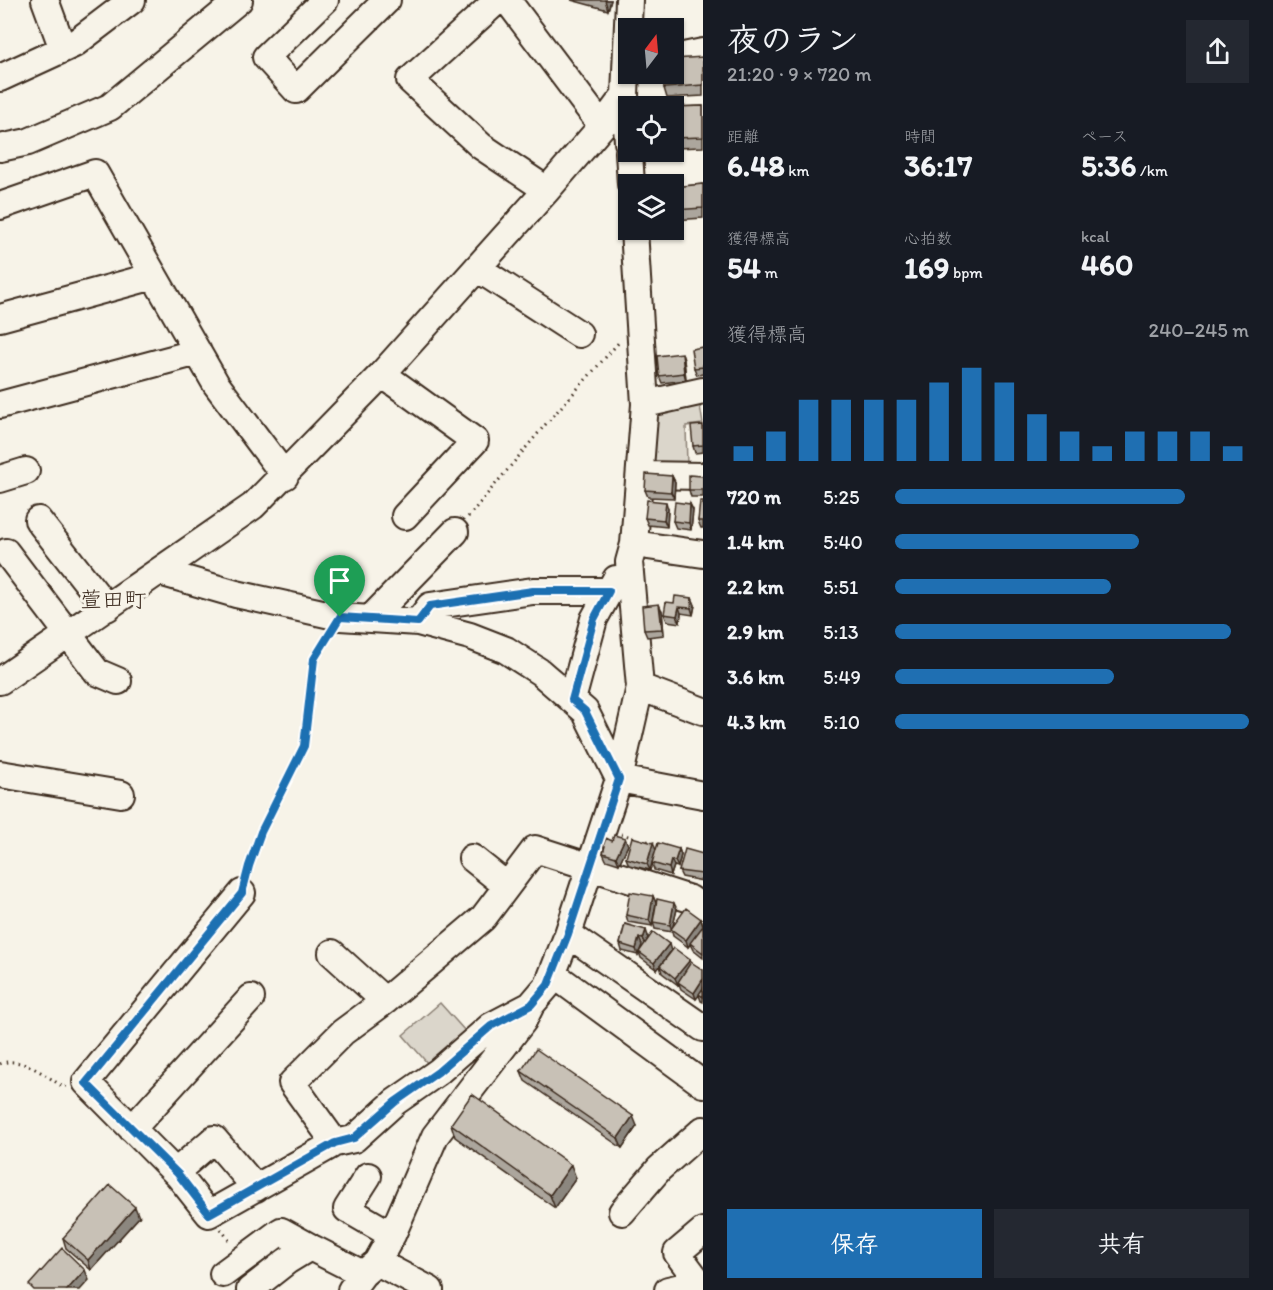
<!DOCTYPE html>
<html lang="ja">
<head>
<meta charset="utf-8">
<style>
	body { margin:0; font-family:Itim,"Klee One",sans-serif; background:#242831; color:#f1f3f6; height:100vh; display:flex; flex-direction:column; font-size:22px; white-space:nowrap }
	* { box-sizing:border-box; margin:0 }
	p { font-size:20px; color:#9ea1a6 }
	.icon { flex:none; width:33px; height:33px; fill:none; stroke:currentColor; stroke-width:2; stroke-linecap:round; stroke-linejoin:round }
	.map { position:relative; flex:1; overflow:hidden }
	.drawer { display:flex; flex-direction:column; background:#171b24; width:570px }
	.drawer>* { flex:none }
	.needle { width:39px; rotate:16deg }
	.controls { position:absolute; left:618px; top:18px; display:grid; gap:12px }
	.controls a { display:grid; place-items:center; width:66px; height:66px; border-radius:0px; background:#171b24; box-shadow:0 2px 4px #0004; font-size:30px }
	.pin { position:absolute; display:grid; place-items:center; width:51px; height:51px; color:#fff; margin:-62px -26px; border-radius:50% 50% 50% 0; rotate:-45deg; box-shadow:0 0 6px #0007 }
	.pin .icon { rotate:45deg }
	.round { display:grid; place-items:center; flex:none; width:63px; height:63px; border-radius:0px; background:#242831 }
	.overview { display:flex; align-items:center; justify-content:space-between; height:102px; padding:0 24px }
	h1 { font-size:33px; font-weight:800; line-height:45px }
	.figures { display:grid; grid-template-columns:repeat(3,1fr); gap:9px; height:102px; padding:6px 24px }
	.figures div { display:grid; align-content:center }
	.figures b { font-size:30px; font-weight:800 }
	.figures small { font-size:16px; font-weight:400 }
	.figures p { font-size:16px }
	.chart { height:168px; padding:12px 24px }
	.chart p { display:flex; justify-content:space-between }
	.chart svg { width:100%; height:108px; margin-top:6px; stroke:#1f6fb2; stroke-width:6 }
	.cta { display:flex; gap:12px; margin-top:auto; padding:12px 24px }
	.cta a { flex:1; height:69px; border-radius:0px; background:#1f6fb2; color:#fff; font-size:24px; font-weight:800; line-height:69px; text-align:center }
	.cta a+a { background:#242831; color:#f1f3f6 }
	ul { padding:0 24px; list-style:none; font-size:20px }
	li { display:grid; grid-template-columns:96px 72px 1fr; align-items:center; height:45px }
	li i { height:15px; border-radius:8px; background:#1f6fb2 }
	main { display:flex; flex:1; min-height:0 }
	.map>svg:first-child { display:block }
</style>
</head>
<body>
<main>
<div class="map">
<svg width="703" height="1290" viewBox="0 0 703 1290">
	<rect width="100%" height="100%" fill="#f7f3e8"/>
	<filter id="ink" filterUnits="userSpaceOnUse"><feTurbulence type="fractalNoise" baseFrequency=".0167" numOctaves="2"/><feDisplacementMap in="SourceGraphic" scale="12" xChannelSelector="R" yChannelSelector="G"/><feConvolveMatrix kernelMatrix="1 2 1 2 8 2 1 2 1" color-interpolation-filters="sRGB"/></filter>
	<g filter="url(#ink)">
		<path fill="#dbd6cb" stroke="#8b8074" stroke-width="1.5" d="M 699,400 L 703,424 L 686,426 L 687,466 L 650,466 L 654,408 Z
			M 440,1003 L 465,1031 L 428,1064 L 403,1035 Z"/>
		<g fill="none" stroke-linecap="round" stroke-linejoin="round">
			<g stroke="#3b2a1e" stroke-width="30">
				<path id="minor" d="M 45,0 L 63,49
					M 325,0 L 266,57 L 296,90 L 387,0
					M 498,0 L 410,80 L 481,146 L 547,190
					M 507,0 L 602,126
					M 674,58 L 703,52
					M 0,78 L 74,44 L 132,0
					M 625,95 L 628,142
					M 0,148 L 28,142 L 110,107 L 239,0
					M 629,152 L 631,184
					M 0,206 L 95,173 L 216,384 L 285,476
					M 477,268 L 579,334
					M 0,318 L 154,276
					M 382,374 L 475,441 L 405,516
					M 645,404 L 703,391
					M 0,405 L 198,352
					M 641,475 L 703,476
					M 0,479 L 26,471
					M 38,520 L 107,608
					M 634,544 L 703,554
					M 6,552 L 97,672 L 118,681
					M 160,572 L 236,594 L 340,617 L 418,622 L 470,636 L 506,650 L 540,672 L 585,711 L 619,779 L 703,795
					M 370,619 L 455,532
					M 418,622 L 430,606 L 533,591 L 609,591
					M 0,681 L 253,506 L 382,374 L 547,190 L 602,126 L 625,95 L 629,0
					M 640,687 L 703,711
					M 572,700 L 594,619 L 616,579
					M 0,774 L 121,794
					M 472,858 L 507,886
					M 242,893 L 86,1082 L 178,1175 L 209,1214 L 335,1143 L 354,1139 L 395,1102 L 438,1072 L 491,1026 L 531,1005
					M 568,934 L 703,1028
					M 332,953 L 385,1001
					M 553,974 L 703,1084
					M 132,1129 L 251,998
					M 335,1143 L 292,1083 L 343,1032 L 385,1001 L 483,918 L 535,849 L 690,899 L 703,909
					M 176,1172 L 214,1139 L 256,1188
					M 368,1176 L 347,1209 L 392,1235
					M 622,1212 L 659,1169 L 703,1130
					M 703,1231 L 677,1253 L 703,1288
					M 377,1262 L 430,1290
					M 223,1274 L 281,1231 L 310,1247
					M 250,1290 L 287,1261 L 310,1247 L 363,1274
					M 351,1290 L 363,1274 L 377,1262 L 392,1235 L 435,1136 L 523,1021 L 531,1005 L 548,985 L 568,934 L 619,779 L 640,687 L 629,562 L 634,544 L 645,404 L 634,230
					M 668,1290 L 703,1282"/>
			</g>
			<path stroke="#3b2a1e" stroke-width="3" stroke-dasharray="1.5 4.5" stroke-linecap="butt" d="M 468,517 L 545,425 L 621,340
				M 621,834 L 635,838
				M 647,841 L 661,845
				M 247,874 L 261,832 L 304,745 L 314,659 L 328,636
				M 0,1064 C 20,1055 47,1076 63,1087 L 66,1086
				M 221,1229 L 231,1243"/>
			<use href="#minor" stroke="#f7f3e8" stroke-width="26"/>
		</g>
		<path fill="#aca69d" stroke="#3b2a1e" stroke-width="1.5" d="M 571,0 L 611,0 L 608,10 Z
			M 703,57 L 703,96 L 667,98 L 664,88 Z
			M 703,106 L 703,147 L 674,148 L 674,107 Z
			M 703,184 L 703,218 L 674,220 L 674,187 Z
			M 703,347 L 703,374 L 697,375 L 694,368 Z
			M 684,360 L 686,380 L 662,383 L 659,376 Z
			M 703,425 L 703,452 L 695,453 L 693,446 Z
			M 672,476 L 675,482 L 674,498 L 648,497 L 645,490 Z
			M 703,476 L 703,497 L 691,497 L 689,490 Z
			M 703,501 L 703,528 L 701,528 L 698,521 Z
			M 690,504 L 693,510 L 691,530 L 676,528 L 673,521 Z
			M 668,509 L 667,527 L 648,525 L 645,518 Z
			M 692,598 L 695,605 L 693,615 L 681,613 L 680,623 L 667,621 L 664,614 L 674,603 Z
			M 662,611 L 664,635 L 647,637 L 644,630 Z
			M 628,845 L 619,864 L 606,860 L 603,853 L 604,849 L 603,846 Z
			M 656,849 L 679,849 L 681,855 L 678,867 L 674,866 L 671,875 L 654,870 L 652,863 L 650,870 L 629,865 L 626,858 Z
			M 703,854 L 703,881 L 682,877 L 679,871 Z
			M 653,896 L 656,903 L 652,926 L 628,922 L 626,915 Z
			M 677,909 L 673,925 L 701,919 L 703,924 L 703,958 L 693,950 L 690,944 L 688,947 L 673,936 L 672,932 L 655,929 L 653,922 Z
			M 625,924 L 648,936 L 647,940 L 671,951 L 657,970 L 641,958 L 639,952 L 638,955 L 622,951 L 620,944 Z
			M 691,963 L 703,970 L 703,1002 L 701,1001 L 699,995 L 696,999 L 681,989 L 679,984 L 678,985 L 662,973 L 660,966 Z
			M 521,1071 L 637,1126 L 622,1148 L 525,1081 Z
			M 451,1124 L 576,1178 L 555,1208 L 455,1137 Z
			M 139,1217 L 91,1270 L 66,1248 L 63,1238 Z"/>
		<path fill="#8c877f" stroke="#3b2a1e" stroke-width="1.5" d="M 605,0 L 611,0 L 608,10 Z
			M 682,353 L 684,360 L 686,380 L 684,373 Z
			M 672,476 L 675,482 L 674,498 L 671,492 Z
			M 666,502 L 668,509 L 667,527 L 664,520 Z
			M 690,504 L 693,510 L 691,530 L 689,523 Z
			M 692,598 L 695,605 L 693,615 L 691,608 Z
			M 659,604 L 662,611 L 664,635 L 662,629 Z
			M 679,607 L 681,613 L 680,623 L 677,616 Z
			M 625,838 L 628,845 L 619,864 L 616,857 Z
			M 653,843 L 656,850 L 650,870 L 647,864 Z
			M 679,849 L 681,855 L 678,867 L 675,861 Z
			M 671,860 L 674,866 L 671,875 L 669,868 Z
			M 653,896 L 656,903 L 652,926 L 649,920 Z
			M 674,903 L 677,909 L 672,930 L 670,925 Z
			M 701,919 L 703,927 L 688,947 L 686,940 Z
			M 646,930 L 648,936 L 646,946 L 643,939 Z
			M 639,938 L 642,945 L 638,955 L 636,949 Z
			M 669,944 L 671,951 L 657,970 L 654,963 Z
			M 690,960 L 692,966 L 678,985 L 675,978 Z
			M 703,979 L 703,990 L 696,999 L 694,993 Z
			M 633,1116 L 637,1126 L 622,1148 L 618,1138 Z
			M 571,1165 L 576,1178 L 555,1208 L 550,1195 Z
			M 135,1207 L 139,1217 L 91,1270 L 88,1260 Z
			M 85,1270 L 89,1280 L 80,1290 L 67,1290 Z"/>
		<path fill="#c8c1b6" stroke="#3b2a1e" stroke-width="1.5" d="M 703,57 L 703,85 L 664,88 L 663,74 L 674,74 L 674,59 Z
			M 703,106 L 703,137 L 674,138 L 674,107 Z
			M 703,184 L 703,208 L 674,210 L 674,187 Z
			M 703,347 L 703,367 L 694,368 L 691,349 Z
			M 682,353 L 684,373 L 659,376 L 657,356 Z
			M 703,425 L 703,445 L 693,446 L 691,426 Z
			M 646,474 L 672,476 L 671,492 L 645,490 Z
			M 689,475 L 703,476 L 703,490 L 689,490 Z
			M 647,500 L 666,502 L 664,520 L 645,518 Z
			M 700,501 L 703,501 L 703,521 L 698,521 Z
			M 675,502 L 690,504 L 689,523 L 673,521 Z
			M 675,596 L 692,598 L 691,608 L 679,607 L 677,616 L 664,614 L 666,602 L 674,603 Z
			M 659,604 L 662,629 L 644,630 L 642,606 Z
			M 614,835 L 625,838 L 616,857 L 603,853 L 605,846 L 603,846 L 606,838 L 612,841 Z
			M 632,837 L 653,843 L 647,864 L 626,858 Z
			M 658,843 L 679,849 L 675,861 L 671,860 L 669,868 L 652,863 Z
			M 685,849 L 703,854 L 703,870 L 702,874 L 679,871 Z
			M 630,892 L 653,896 L 649,920 L 626,915 Z
			M 657,899 L 674,903 L 670,925 L 653,922 Z
			M 686,908 L 701,919 L 686,940 L 671,929 Z
			M 625,924 L 646,930 L 643,939 L 639,938 L 636,949 L 620,944 Z
			M 703,926 L 703,953 L 690,943 Z
			M 653,932 L 669,944 L 654,963 L 639,952 Z
			M 674,948 L 690,960 L 675,978 L 660,966 Z
			M 691,962 L 703,970 L 703,979 L 694,993 L 678,982 Z
			M 703,988 L 703,997 L 699,994 Z
			M 536,1049 L 633,1116 L 618,1138 L 521,1071 Z
			M 472,1094 L 571,1165 L 550,1195 L 451,1124 Z
			M 110,1185 L 135,1207 L 88,1260 L 63,1238 Z
			M 62,1248 L 85,1270 L 67,1290 L 34,1290 L 29,1285 Z"/>
	</g>
	<g fill="none" stroke-linecap="round" stroke-linejoin="round" filter="url(#ink)">
		<g stroke="#fff" stroke-width="12">
			<path id="route" d="M 533,591 L 609,591 L 594,619 L 572,700 L 585,711 L 619,779 L 568,934 L 548,985 L 531,1005 L 491,1026 L 438,1072 L 395,1102 L 354,1138 L 335,1143 L 209,1214 L 178,1174 L 86,1083 L 242,893 L 249,866 L 261,832 L 304,746 L 314,659 L 340,617 L 418,622 L 430,606 Z"/>
		</g>
		<use href="#route" stroke="#1f6fb2" stroke-width="8"/>
	</g>
	<g text-anchor="middle" dominant-baseline="central" stroke-width="6" stroke-linejoin="round" paint-order="stroke">
		<g font-size="22" fill="#3b2a1e" stroke="#f7f3e8">
			<text x="113" y="599">萱田町</text>
		</g>
	</g>
</svg>
<div class="controls">
<a><svg class="needle" viewBox="-14 -14 28 28"><path d="M0-13l5 13h-10z" fill="#e53935"/><path d="M0 13l5-13h-10z" fill="#9ea1a6"/></svg></a>
<a><svg class="icon" aria-label="locate" viewBox="0 0 24 24"><circle cx="12" cy="12" r="6"/><path d="M12 2v4M12 18v4M2 12h4M18 12h4"/></svg></a>
<a><svg class="icon" aria-label="layers" viewBox="0 0 24 24"><path d="M12 4l9 5-9 5-9-5zM3 14l9 5 9-5"/></svg></a>
</div>
<div class="pin" style="left:340px;top:617px;background:#1e9e55"><svg class="icon" aria-label="arrive" viewBox="0 0 24 24"><path d="M6 21V4h12l-3 4 3 4H6"/></svg></div>
</div>
<section class="drawer">
<div class="overview"><div><h1>夜のラン</h1><p>21:20 · 9 × 720 m</p></div><a class="round"><svg class="icon" aria-label="share" viewBox="0 0 24 24"><path d="M12 15V3M7 8l5-5 5 5M5 13v7h14v-7"/></svg></a></div>
<div class="figures">
<div><p>距離</p><b>6.48<small> km</small></b></div>
<div><p>時間</p><b>36:17</b></div>
<div><p>ペース</p><b>5:36<small> /km</small></b></div>
</div>
<div class="figures">
<div><p>獲得標高</p><b>54<small> m</small></b></div>
<div><p>心拍数</p><b>169<small> bpm</small></b></div>
<div><p>kcal</p><b>460</b></div>
</div>
<div class="chart"><p><span>獲得標高</span>240–245 m</p>
<svg viewBox="0 0 160 44" preserveAspectRatio="none"><path d="M5 44V38M15 44V32M25 44V19M35 44V19M45 44V19M55 44V19M65 44V12M75 44V6M85 44V12M95 44V25M105 44V32M115 44V38M125 44V32M135 44V32M145 44V32M155 44V38"/></svg>
</div>
<ul>
<li><b>720 m</b>5:25<i style="width:82%"></i></li>
<li><b>1.4 km</b>5:40<i style="width:69%"></i></li>
<li><b>2.2 km</b>5:51<i style="width:61%"></i></li>
<li><b>2.9 km</b>5:13<i style="width:95%"></i></li>
<li><b>3.6 km</b>5:49<i style="width:62%"></i></li>
<li><b>4.3 km</b>5:10<i style="width:100%"></i></li>
</ul>
<div class="cta"><a>保存</a><a>共有</a></div>
</section>
</main>
</body>
</html>
